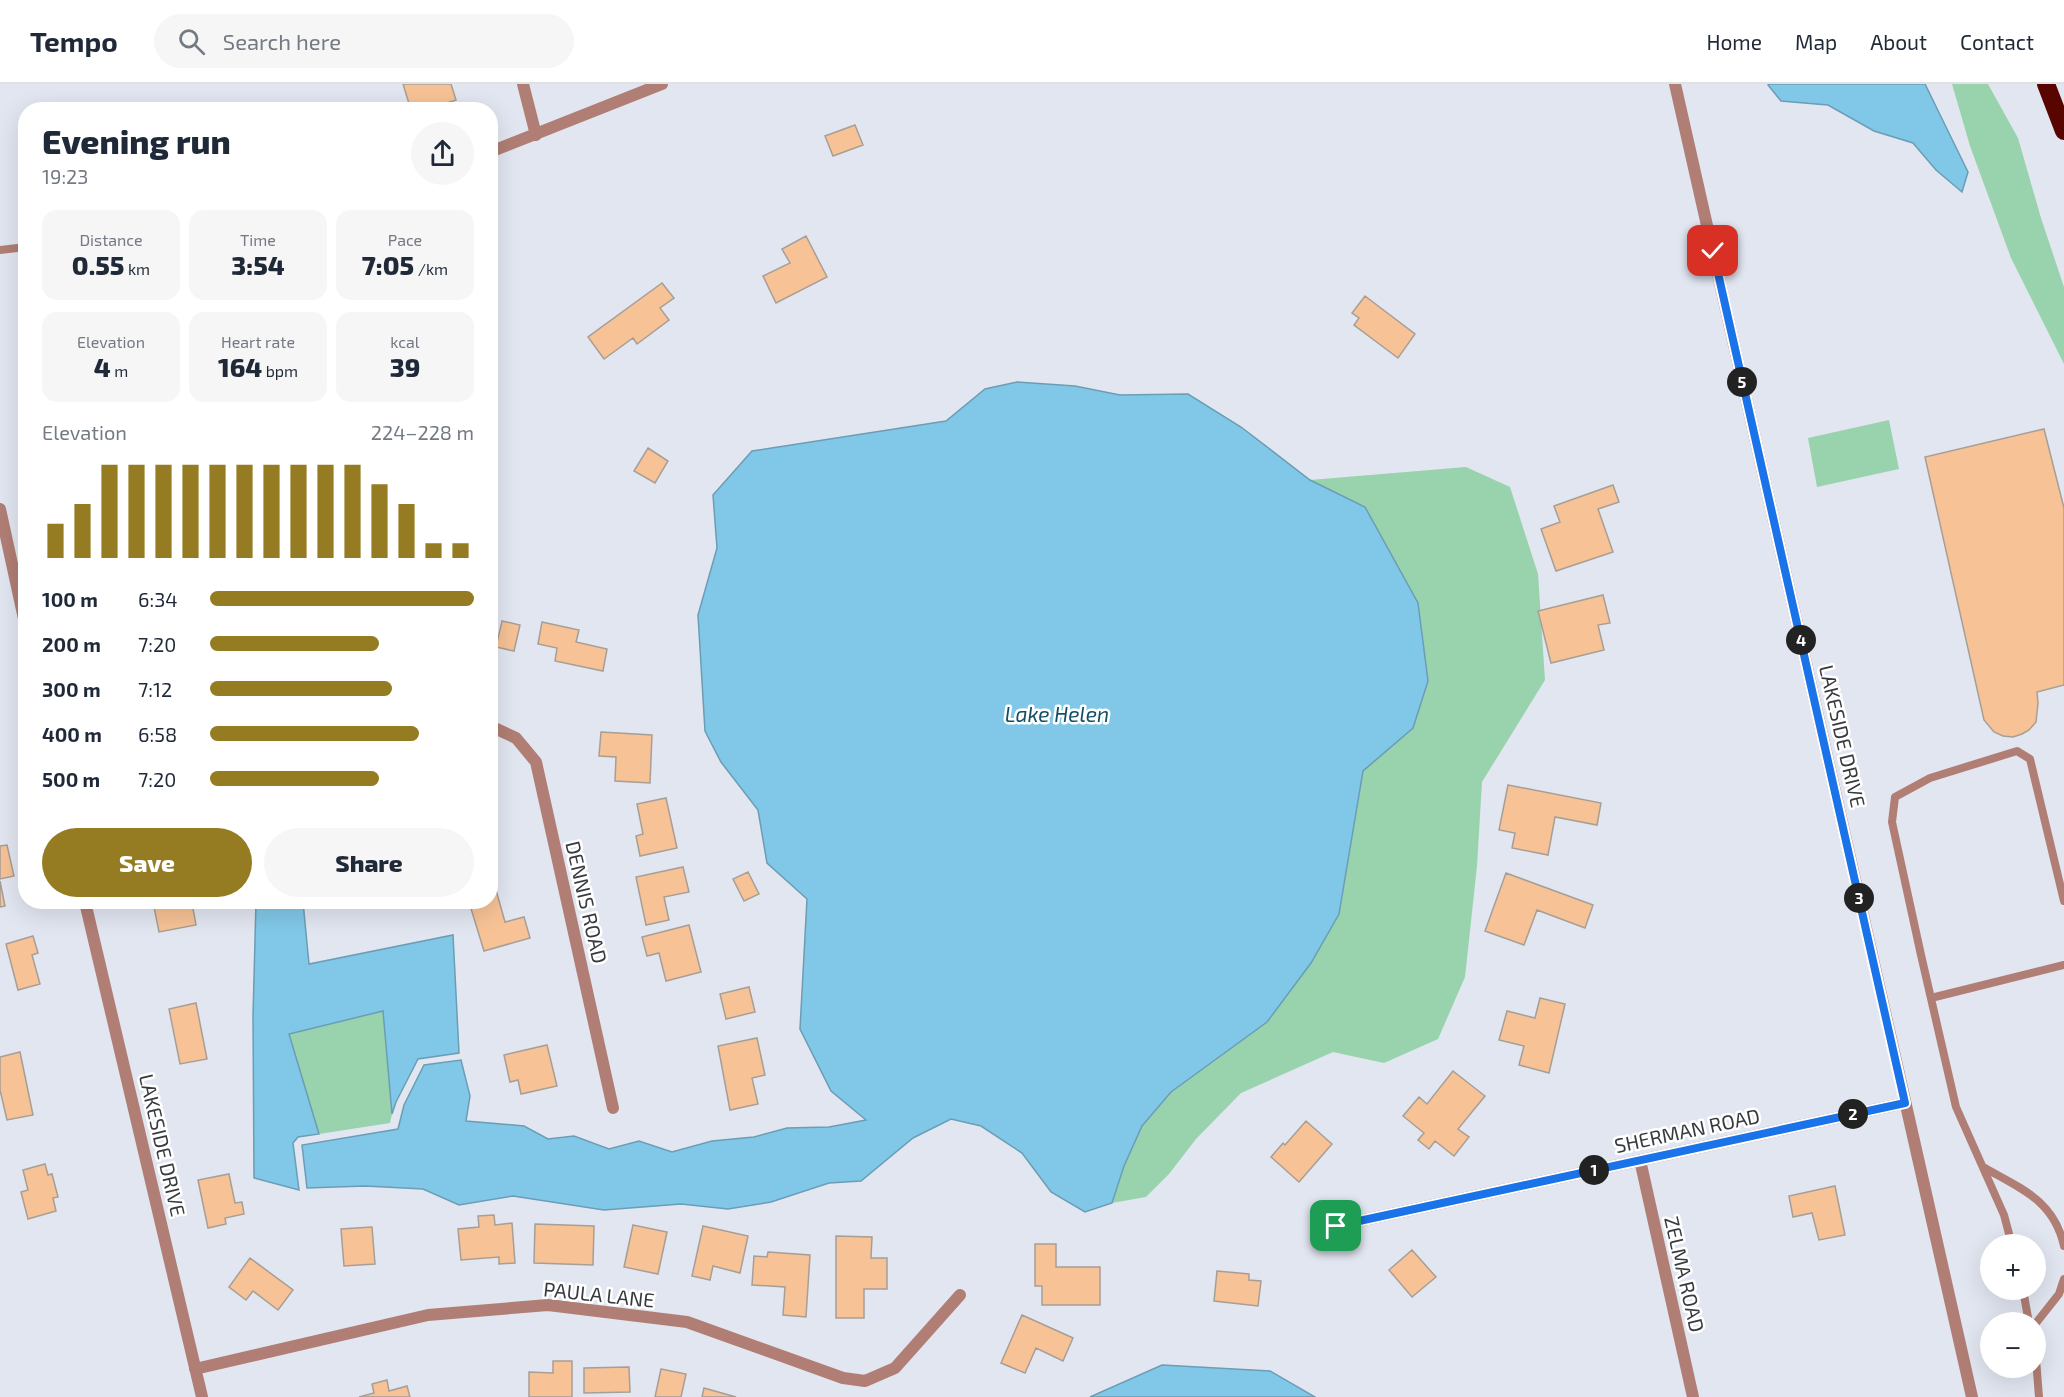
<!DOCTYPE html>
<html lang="en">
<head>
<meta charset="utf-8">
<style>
	body { margin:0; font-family:"Exo 2",sans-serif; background:#f6f6f7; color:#1f2937; height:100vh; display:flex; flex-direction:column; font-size:22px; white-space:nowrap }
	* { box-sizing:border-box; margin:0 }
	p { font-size:20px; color:#747a83 }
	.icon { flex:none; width:33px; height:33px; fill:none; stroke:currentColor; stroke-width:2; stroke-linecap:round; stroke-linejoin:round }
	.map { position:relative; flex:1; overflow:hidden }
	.side { position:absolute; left:18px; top:18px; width:480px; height:807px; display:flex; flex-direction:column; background:#fff; border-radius:24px; box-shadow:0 6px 24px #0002 }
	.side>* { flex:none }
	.buttons { position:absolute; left:1980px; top:1150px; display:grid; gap:12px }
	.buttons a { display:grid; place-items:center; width:66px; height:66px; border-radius:50%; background:#fff; box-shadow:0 6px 24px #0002; font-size:30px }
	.pin { position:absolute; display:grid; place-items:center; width:51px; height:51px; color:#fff; margin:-26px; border-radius:12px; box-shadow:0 3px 9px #0006 }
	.km { position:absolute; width:30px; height:30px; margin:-15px; border-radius:50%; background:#222; color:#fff; font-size:16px; line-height:30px; text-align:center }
	.round { display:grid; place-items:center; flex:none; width:63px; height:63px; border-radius:32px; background:#f6f6f7 }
	.overview { display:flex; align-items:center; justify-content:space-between; height:102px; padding:0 24px }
	h1 { font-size:33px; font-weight:800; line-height:45px }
	.stats { display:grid; grid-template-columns:repeat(3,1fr); gap:9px; height:102px; padding:6px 24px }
	.stats div { display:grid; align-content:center; border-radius:15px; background:#f6f6f7; text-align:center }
	.stats b { font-size:26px; font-weight:800 }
	.stats small { font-size:16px; font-weight:400 }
	.stats p { font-size:16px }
	.chart { height:168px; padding:12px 24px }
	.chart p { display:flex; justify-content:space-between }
	.chart svg { width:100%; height:108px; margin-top:6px; stroke:#957b22; stroke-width:6 }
	.button { display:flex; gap:12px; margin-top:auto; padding:12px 24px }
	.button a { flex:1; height:69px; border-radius:36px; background:#957b22; color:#fff; font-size:24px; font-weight:800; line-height:69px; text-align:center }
	.button a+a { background:#f6f6f7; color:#1f2937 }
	ul { padding:0 24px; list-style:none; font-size:20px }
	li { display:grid; grid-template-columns:96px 72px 1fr; align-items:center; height:45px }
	li i { height:15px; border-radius:8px; background:#957b22 }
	header { display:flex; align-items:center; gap:36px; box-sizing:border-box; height:84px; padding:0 30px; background:#fff; border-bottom:2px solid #e0e1e3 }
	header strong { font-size:28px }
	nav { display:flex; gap:33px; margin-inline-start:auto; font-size:21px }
	.search { width:420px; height:54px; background:#f6f6f7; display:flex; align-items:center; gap:15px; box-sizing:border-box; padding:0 21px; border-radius:33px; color:#747a83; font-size:22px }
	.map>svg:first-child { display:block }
</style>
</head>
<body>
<header>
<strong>Tempo</strong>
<div class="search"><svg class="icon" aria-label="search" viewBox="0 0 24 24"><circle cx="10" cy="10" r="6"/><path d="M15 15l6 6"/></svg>Search here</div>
<nav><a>Home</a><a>Map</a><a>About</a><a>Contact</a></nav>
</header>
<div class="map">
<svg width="2064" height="1313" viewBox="0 0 2064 1313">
	<rect width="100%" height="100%" fill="#e2e6f1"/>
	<path fill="#98d3ae" d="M 1952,0 L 1988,0 L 2018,54 L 2041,134 L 2064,203 L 2064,280 L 2011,174 L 1970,62 Z
		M 1889,336 L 1899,385 L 1817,403 L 1808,354 Z
		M 1466,383 L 1510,403 L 1538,490 L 1545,596 L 1482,698 L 1477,782 L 1465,893 L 1438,955 L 1384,979 L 1333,968 L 1241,1009 L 1196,1055 L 1169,1090 L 1146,1113 L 1112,1119 L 1124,1082 L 1142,1042 L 1171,1008 L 1267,938 L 1339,830 L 1363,687 L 1413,644 L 1418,519 L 1365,423 L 1310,396 Z
		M 383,927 L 392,1030 L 390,1039 L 319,1050 L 288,950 Z"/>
	<path fill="#81c8e8" stroke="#6b9db5" stroke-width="1.5" d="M 1770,0 L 1925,0 L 1968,88 L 1962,108 L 1936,86 L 1913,59 L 1874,47 L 1828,21 L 1781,17 L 1768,1 Z
		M 1017,298 L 1075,302 L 1120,311 L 1188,310 L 1241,343 L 1310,396 L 1365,423 L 1418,519 L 1428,597 L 1413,644 L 1363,687 L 1339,830 L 1311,879 L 1267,938 L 1171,1008 L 1142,1042 L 1124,1082 L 1112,1119 L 1085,1128 L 1051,1108 L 1022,1069 L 981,1042 L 951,1035 L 913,1054 L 861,1097 L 829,1099 L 771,1118 L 728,1125 L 681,1120 L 604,1126 L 513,1112 L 459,1121 L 423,1105 L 365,1102 L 307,1104 L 302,1061 L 398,1045 L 404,1021 L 424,981 L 461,976 L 470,1012 L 466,1037 L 524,1042 L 548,1055 L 574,1052 L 609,1065 L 639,1057 L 672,1068 L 712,1057 L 754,1053 L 787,1044 L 829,1043 L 866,1036 L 831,1007 L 800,945 L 807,815 L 767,779 L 758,726 L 721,678 L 705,647 L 698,531 L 717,464 L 713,411 L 752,367 L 946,337 L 985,305 Z
		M 256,818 L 303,818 L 309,880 L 453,851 L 459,969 L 418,975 L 396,1018 L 392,1030 L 383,927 L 289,950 L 319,1050 L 298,1053 L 293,1059 L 299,1106 L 254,1094 L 253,932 Z
		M 1162,1281 L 1270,1287 L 1315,1313 L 1090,1313 Z"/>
	<path fill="#f7c296" stroke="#a79e96" stroke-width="1.5" d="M 403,0 L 451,0 L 456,16 L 425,26 L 411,26 Z
		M 855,41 L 863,61 L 833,72 L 825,52 Z
		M 806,152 L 827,193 L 776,219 L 763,192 L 790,179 L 782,165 Z
		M 662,199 L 674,214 L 660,224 L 669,236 L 637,260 L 633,254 L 604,275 L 588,253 Z
		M 1365,212 L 1415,250 L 1398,274 L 1354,241 L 1359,234 L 1352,229 Z
		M 2044,345 L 2064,424 L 2064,601 L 2037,608 L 2038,619 L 2036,638 L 2029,646 L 2022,650 L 2013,653 L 2003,652 L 1994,648 L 1984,636 L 1925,373 Z
		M 648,364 L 668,377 L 655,399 L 634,387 Z
		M 1613,401 L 1619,418 L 1598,425 L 1613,468 L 1556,487 L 1541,445 L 1560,438 L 1554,422 Z
		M 1603,511 L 1610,539 L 1598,541 L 1604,566 L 1551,579 L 1538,527 Z
		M 502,537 L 520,541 L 514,567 L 496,563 Z
		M 542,538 L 579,546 L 576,558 L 607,565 L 603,587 L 555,577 L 557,564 L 538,560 Z
		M 601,648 L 652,651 L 650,699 L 615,697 L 616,673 L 599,672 Z
		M 1508,701 L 1601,719 L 1597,741 L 1555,733 L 1548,771 L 1512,764 L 1515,749 L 1499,746 Z
		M 666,714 L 677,764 L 640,772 L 636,752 L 643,750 L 637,720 Z
		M 7,761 L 14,792 L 0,795 L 0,762 Z
		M 683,783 L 689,808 L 664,813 L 669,836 L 646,841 L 636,793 Z
		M 748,788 L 759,810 L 744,817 L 733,795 Z
		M 1506,789 L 1593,821 L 1585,844 L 1537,826 L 1524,861 L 1485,847 Z
		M 0,797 L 5,822 L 0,823 Z
		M 496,806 L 505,838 L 524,833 L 530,854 L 484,867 L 469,818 L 490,818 L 490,808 Z
		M 153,818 L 184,818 L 185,820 L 192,819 L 196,841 L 159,848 Z
		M 689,841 L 701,888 L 666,897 L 659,869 L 647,872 L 642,853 Z
		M 33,852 L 38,869 L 32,871 L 40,900 L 18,906 L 6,860 Z
		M 749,903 L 755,928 L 726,935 L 720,910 Z
		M 1540,914 L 1565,920 L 1549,989 L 1519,981 L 1524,962 L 1499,956 L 1507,927 L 1535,934 Z
		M 196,919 L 207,975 L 180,980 L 169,925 Z
		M 757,954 L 765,991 L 752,994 L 758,1020 L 730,1026 L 718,962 Z
		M 547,961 L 557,1002 L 521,1010 L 518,996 L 510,998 L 504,971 Z
		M 20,968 L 33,1031 L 7,1036 L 0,1006 L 0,973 Z
		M 1453,987 L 1485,1012 L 1458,1045 L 1469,1053 L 1454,1072 L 1435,1057 L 1429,1065 L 1418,1056 L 1424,1049 L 1403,1032 L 1419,1013 L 1427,1020 Z
		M 1306,1037 L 1332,1060 L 1299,1098 L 1271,1073 L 1283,1059 L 1285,1061 Z
		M 45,1080 L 48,1091 L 52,1090 L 58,1113 L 53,1114 L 56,1127 L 28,1135 L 21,1108 L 28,1106 L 23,1086 Z
		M 229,1090 L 235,1119 L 242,1118 L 244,1130 L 225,1134 L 226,1140 L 208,1144 L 198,1096 Z
		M 1835,1102 L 1845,1151 L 1819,1156 L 1812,1129 L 1793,1133 L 1789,1112 Z
		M 494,1131 L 495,1141 L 512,1139 L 515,1179 L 499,1180 L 499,1173 L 461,1176 L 458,1145 L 479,1143 L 478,1132 Z
		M 535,1140 L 594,1142 L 593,1181 L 534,1179 Z
		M 633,1141 L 667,1148 L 658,1190 L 624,1183 Z
		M 703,1142 L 748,1152 L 740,1189 L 713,1182 L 710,1196 L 692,1192 Z
		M 372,1143 L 375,1180 L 344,1182 L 341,1145 Z
		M 836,1152 L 872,1153 L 871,1174 L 887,1174 L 887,1205 L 864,1205 L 864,1234 L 836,1234 Z
		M 1035,1160 L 1056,1160 L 1056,1183 L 1100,1183 L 1100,1221 L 1042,1221 L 1042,1202 L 1035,1202 Z
		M 1412,1166 L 1436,1193 L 1412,1213 L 1389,1186 Z
		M 768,1168 L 810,1171 L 806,1233 L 783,1231 L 785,1203 L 752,1201 L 754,1172 L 767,1173 Z
		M 250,1174 L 293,1206 L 278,1226 L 253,1207 L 246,1216 L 229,1203 Z
		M 1217,1187 L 1249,1190 L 1249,1196 L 1261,1197 L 1258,1222 L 1214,1217 Z
		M 1022,1231 L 1073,1254 L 1063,1277 L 1036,1264 L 1025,1289 L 1001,1279 Z
		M 553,1277 L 572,1277 L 572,1313 L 529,1313 L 529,1288 L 553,1289 Z
		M 629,1283 L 630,1308 L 584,1309 L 584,1284 Z
		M 661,1285 L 686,1290 L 681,1313 L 655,1313 Z
		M 387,1296 L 389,1307 L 407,1302 L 410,1313 L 359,1313 L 374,1309 L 372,1300 Z
		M 704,1304 L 736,1313 L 702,1313 Z"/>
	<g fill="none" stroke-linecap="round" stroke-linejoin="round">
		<path stroke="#b07e74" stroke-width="8" d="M 0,166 L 26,163
			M 1931,914 L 2064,881
			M 1983,1083 C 2020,1104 2054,1116 2064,1162
			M 2012,1161 L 2004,1131 L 1956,1023 L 1921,871 L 1892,738 L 1895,713 L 1930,694 L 2017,667 L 2030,675 L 2064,817
			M 2023,1206 L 2029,1239
			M 2036,1239 L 2059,1210 L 2064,1195
			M 2036,1275 L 2039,1313"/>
		<path stroke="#b07e74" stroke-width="12" d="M 523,0 L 536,51
			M 1675,0 L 1972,1313
			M 490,68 L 662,0
			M 0,425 L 26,544
			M 490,642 L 516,654 L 536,678 L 613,1024
			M 85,818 L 202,1313
			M 1640,1076 L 1693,1313
			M 1336,1142 L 1905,1019
			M 195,1285 L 428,1231 L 548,1221 L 687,1238 L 843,1294 L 865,1297 L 895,1284 L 960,1211"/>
		<path stroke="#580500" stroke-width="18" d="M 2046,0 L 2064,47"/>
	</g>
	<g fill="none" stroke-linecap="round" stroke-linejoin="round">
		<g stroke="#fff" stroke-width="12">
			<path id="route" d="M 1336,1142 L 1905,1019 L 1713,167"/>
		</g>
		<use href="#route" stroke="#1a73e8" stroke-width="8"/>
	</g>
	<g text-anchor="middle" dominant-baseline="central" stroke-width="5" stroke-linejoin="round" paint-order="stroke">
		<g font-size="20" fill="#383a3e" stroke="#fff">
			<text transform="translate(1843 652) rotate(77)">LAKESIDE DRIVE</text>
			<text transform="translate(587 818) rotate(77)">DENNIS ROAD</text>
			<text transform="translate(1687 1046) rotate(-12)">SHERMAN ROAD</text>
			<text transform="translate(163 1061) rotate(77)">LAKESIDE DRIVE</text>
			<text transform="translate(1685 1190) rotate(77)">ZELMA ROAD</text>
			<text transform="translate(599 1210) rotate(6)">PAULA LANE</text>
		</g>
		<g font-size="21" font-style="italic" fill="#144f65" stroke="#fff">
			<text x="1057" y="629">Lake Helen</text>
		</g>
	</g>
</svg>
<div class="buttons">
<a>+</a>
<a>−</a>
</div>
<div class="pin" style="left:1336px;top:1142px;background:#1e9e55"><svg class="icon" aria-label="arrive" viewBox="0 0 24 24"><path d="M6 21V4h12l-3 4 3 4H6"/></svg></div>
<div class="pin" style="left:1713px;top:167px;background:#d93025"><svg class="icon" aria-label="check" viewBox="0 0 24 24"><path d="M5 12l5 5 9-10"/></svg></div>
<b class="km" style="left:1594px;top:1086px">1</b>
<b class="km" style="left:1853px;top:1030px">2</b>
<b class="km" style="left:1859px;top:814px">3</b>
<b class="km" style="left:1801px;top:556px">4</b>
<b class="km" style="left:1742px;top:298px">5</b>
<section class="side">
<div class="overview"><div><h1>Evening run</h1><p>19:23</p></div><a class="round"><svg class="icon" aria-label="share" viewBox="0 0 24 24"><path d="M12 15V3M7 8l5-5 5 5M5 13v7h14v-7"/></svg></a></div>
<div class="stats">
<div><p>Distance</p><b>0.55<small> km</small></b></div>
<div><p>Time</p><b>3:54</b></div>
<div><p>Pace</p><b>7:05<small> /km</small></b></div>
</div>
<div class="stats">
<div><p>Elevation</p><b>4<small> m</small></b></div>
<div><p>Heart rate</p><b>164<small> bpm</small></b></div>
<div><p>kcal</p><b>39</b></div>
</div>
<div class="chart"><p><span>Elevation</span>224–228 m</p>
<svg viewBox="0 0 160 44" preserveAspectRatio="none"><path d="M5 44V30M15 44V22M25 44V6M35 44V6M45 44V6M55 44V6M65 44V6M75 44V6M85 44V6M95 44V6M105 44V6M115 44V6M125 44V14M135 44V22M145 44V38M155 44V38"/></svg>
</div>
<ul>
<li><b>100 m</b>6:34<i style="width:100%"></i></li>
<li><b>200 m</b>7:20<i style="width:64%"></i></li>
<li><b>300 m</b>7:12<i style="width:69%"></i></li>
<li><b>400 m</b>6:58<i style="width:79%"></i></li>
<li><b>500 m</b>7:20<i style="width:64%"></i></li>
</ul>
<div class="button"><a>Save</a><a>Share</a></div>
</section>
</div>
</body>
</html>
